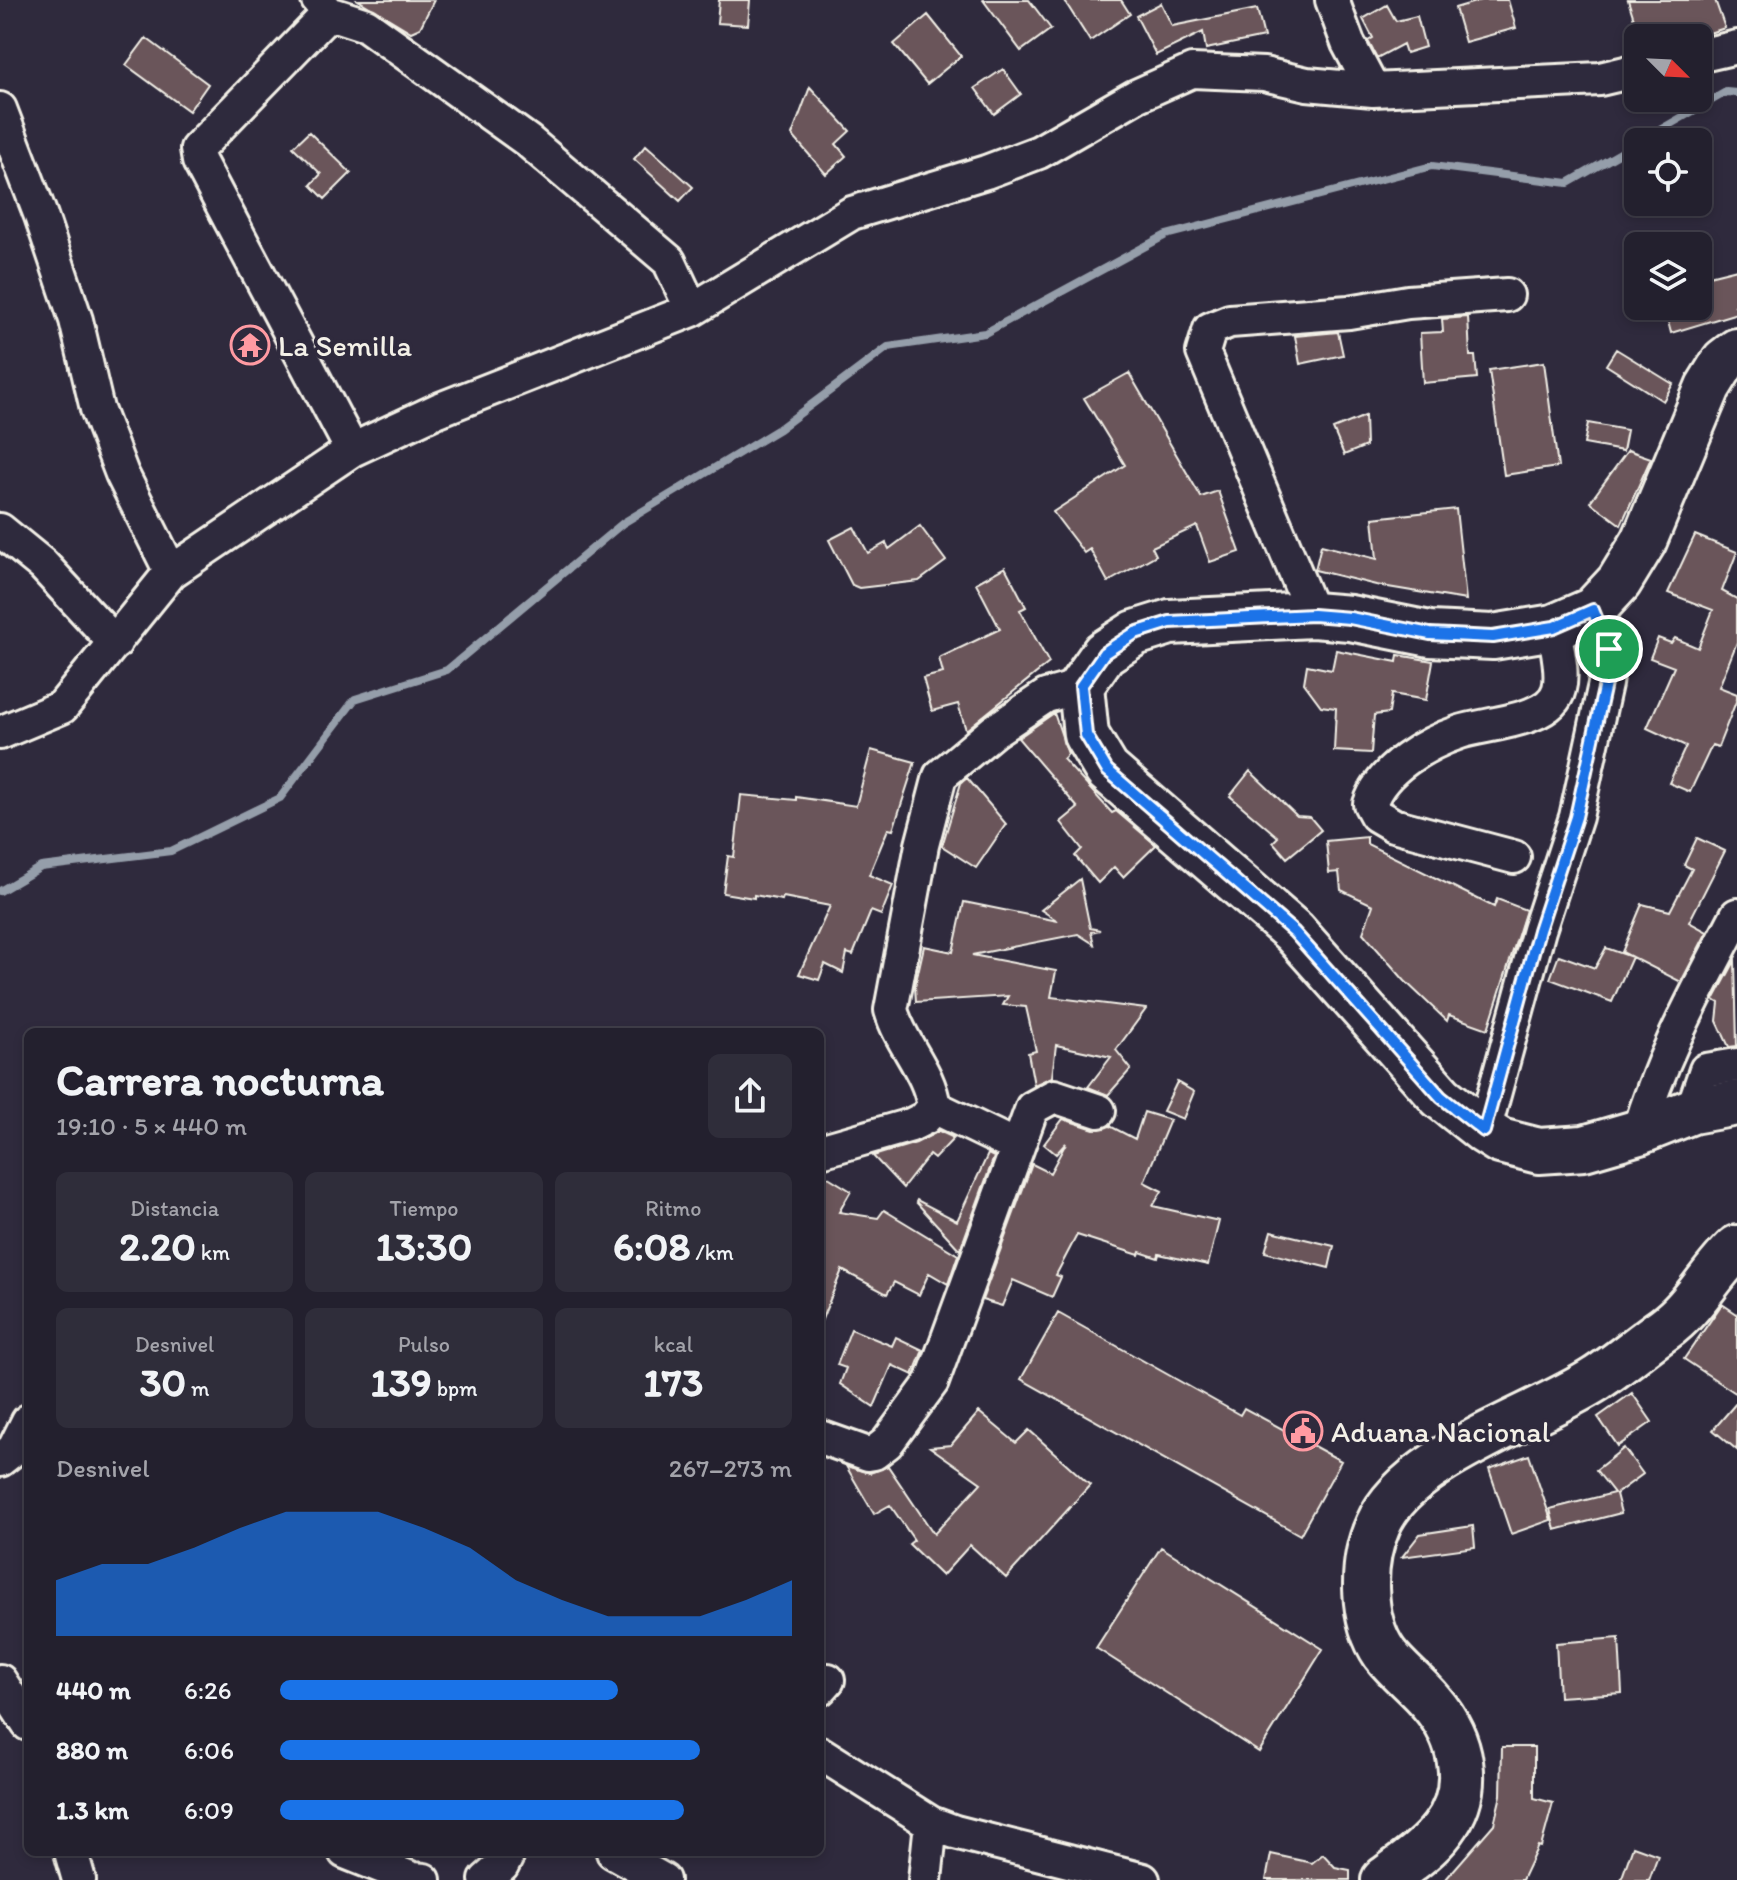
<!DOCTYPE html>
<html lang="es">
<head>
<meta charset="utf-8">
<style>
	body { margin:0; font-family:Itim,sans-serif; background:#2f2d3a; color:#f1f3f6; height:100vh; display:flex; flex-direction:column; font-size:30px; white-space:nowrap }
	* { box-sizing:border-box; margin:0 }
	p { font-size:26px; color:#a3a3aa }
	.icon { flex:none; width:44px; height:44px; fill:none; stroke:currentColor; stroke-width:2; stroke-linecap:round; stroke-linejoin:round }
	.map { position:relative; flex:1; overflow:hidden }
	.drawer { position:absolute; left:24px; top:1028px; width:800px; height:828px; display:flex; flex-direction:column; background:#23202e; border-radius:12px; box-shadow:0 4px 12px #0003,0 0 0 2px #403e4a }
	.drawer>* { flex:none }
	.needle { width:52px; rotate:114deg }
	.tools { position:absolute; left:1624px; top:24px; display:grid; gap:16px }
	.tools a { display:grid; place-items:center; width:88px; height:88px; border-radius:12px; background:#23202e; box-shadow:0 4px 12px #0003,0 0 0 2px #403e4a; font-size:40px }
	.pin { position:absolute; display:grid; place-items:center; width:68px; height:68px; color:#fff; margin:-34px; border:4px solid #fff; border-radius:50%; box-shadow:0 2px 8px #0007 }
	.round { display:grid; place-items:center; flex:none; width:84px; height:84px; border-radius:12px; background:#2f2d3a }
	.summary { display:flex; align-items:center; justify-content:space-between; height:136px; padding:0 32px }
	h1 { font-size:44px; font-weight:700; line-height:60px }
	.figures { display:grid; grid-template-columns:repeat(3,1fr); gap:12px; height:136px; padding:8px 32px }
	.figures div { display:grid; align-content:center; border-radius:12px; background:#2f2d3a; text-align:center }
	.figures b { font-size:40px; font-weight:700 }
	.figures small { font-size:22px; font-weight:400 }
	.figures p { font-size:22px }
	.chart { height:224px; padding:16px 32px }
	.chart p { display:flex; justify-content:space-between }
	.chart svg { width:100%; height:144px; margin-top:8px; fill:#1a73e8; opacity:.7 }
	ul { padding:0 32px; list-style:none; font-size:26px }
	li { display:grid; grid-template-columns:128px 96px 1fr; align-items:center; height:60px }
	li i { height:20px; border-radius:10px; background:#1a73e8 }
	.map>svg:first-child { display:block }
</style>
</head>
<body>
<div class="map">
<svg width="1737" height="1880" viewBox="0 0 1737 1880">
	<rect width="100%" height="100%" fill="#2f2a3d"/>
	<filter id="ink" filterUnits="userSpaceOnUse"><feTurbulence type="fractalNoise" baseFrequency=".0125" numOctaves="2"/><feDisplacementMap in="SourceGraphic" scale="16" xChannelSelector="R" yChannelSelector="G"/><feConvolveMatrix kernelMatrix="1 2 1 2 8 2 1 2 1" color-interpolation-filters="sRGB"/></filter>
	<g filter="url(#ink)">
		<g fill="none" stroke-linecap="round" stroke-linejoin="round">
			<path stroke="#959eaa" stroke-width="8" d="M 1639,142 L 1726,92 L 1737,93
				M 0,891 L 41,867 L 171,851 L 280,798 L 355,699 L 447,670 L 623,523 L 779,429 L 888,347 L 985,333 L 1166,235 L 1432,166 L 1568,183 L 1638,143"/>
		</g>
		<path fill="#6b555a" stroke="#f4f1e8" stroke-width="2" d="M 358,0 L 434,0 L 420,28 L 411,32 Z
			M 719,0 L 750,0 L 748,25 L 717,23 Z
			M 983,0 L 1029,0 L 1051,29 L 1021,51 Z
			M 1064,0 L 1121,0 L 1130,14 L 1090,41 Z
			M 1482,0 L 1508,0 L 1516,28 L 1465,42 L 1455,8 Z
			M 1628,0 L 1715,0 L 1725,28 L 1693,38 L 1640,38 Z
			M 1161,3 L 1172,26 L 1257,9 L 1264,37 L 1206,49 L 1203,32 L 1156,55 L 1136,16 Z
			M 1387,5 L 1396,21 L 1417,16 L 1425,47 L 1406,53 L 1403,44 L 1377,58 L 1368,41 L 1373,38 L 1363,19 Z
			M 928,15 L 961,56 L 927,84 L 894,44 Z
			M 146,38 L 208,84 L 189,111 L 126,65 Z
			M 1003,69 L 1021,94 L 994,114 L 975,88 Z
			M 810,87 L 850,131 L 836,144 L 846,156 L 826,174 L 792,135 Z
			M 309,132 L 351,173 L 325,199 L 311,185 L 321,174 L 293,147 Z
			M 646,145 L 693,187 L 680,201 L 634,159 Z
			M 1737,269 L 1737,305 L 1734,306 L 1737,306 L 1737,313 L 1671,333 L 1664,306 L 1698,306 L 1698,282 L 1706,279 L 1705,277 Z
			M 1468,317 L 1470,356 L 1475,356 L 1477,378 L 1423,383 L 1420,333 L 1443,332 L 1442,319 Z
			M 1338,332 L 1343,355 L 1300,364 L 1295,336 Z
			M 1616,349 L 1673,384 L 1663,401 L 1606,365 Z
			M 1544,362 L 1558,467 L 1504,475 L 1489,370 Z
			M 1129,373 L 1201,497 L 1218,491 L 1240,552 L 1210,562 L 1197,526 L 1152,547 L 1156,555 L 1108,582 L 1090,549 L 1084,553 L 1053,512 L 1125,465 L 1084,398 Z
			M 1365,416 L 1366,446 L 1344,455 L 1333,429 Z
			M 1588,423 L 1627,430 L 1623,451 L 1584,444 Z
			M 1628,450 L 1651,458 L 1621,525 L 1590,502 Z
			M 1456,509 L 1466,600 L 1376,585 L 1315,570 L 1321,545 L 1377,559 L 1373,518 Z
			M 920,526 L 946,561 L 919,581 L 859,588 L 852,585 L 829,540 L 854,527 L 868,553 L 886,543 L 889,549 Z
			M 1695,535 L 1737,552 L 1722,591 L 1737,599 L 1737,642 L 1719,687 L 1737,694 L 1737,699 L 1718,747 L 1712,745 L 1690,792 L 1669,783 L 1686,746 L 1647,728 L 1674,667 L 1650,658 L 1658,638 L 1671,643 L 1675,638 L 1698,648 L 1713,610 L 1668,593 Z
			M 1005,567 L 1026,607 L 1020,610 L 1049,663 L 966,730 L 958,704 L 932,711 L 923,678 L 943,673 L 939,658 L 1000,629 L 976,583 Z
			M 1336,650 L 1397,662 L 1398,655 L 1433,661 L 1426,700 L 1392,694 L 1389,713 L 1374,715 L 1371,753 L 1334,751 L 1336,708 L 1321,706 L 1304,683 L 1307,665 L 1332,670 Z
			M 1054,713 L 1068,754 L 1063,759 L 1112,813 L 1116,811 L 1156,845 L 1123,877 L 1114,867 L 1098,883 L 1075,856 L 1082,849 L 1061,822 L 1078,808 L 1018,738 Z
			M 871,750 L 915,762 L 893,830 L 888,829 L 869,875 L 893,885 L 881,915 L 871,911 L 853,955 L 847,953 L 843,973 L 825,964 L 819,980 L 799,974 L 830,906 L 783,897 L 782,900 L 754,895 L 754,898 L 723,893 L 728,856 L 734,857 L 741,795 L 796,800 L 796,797 L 856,806 Z
			M 1250,771 L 1297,816 L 1310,817 L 1321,830 L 1287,858 L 1273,842 L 1278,837 L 1230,796 Z
			M 967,778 L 1006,824 L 976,868 L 942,846 L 961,783 Z
			M 1367,837 L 1367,844 L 1494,907 L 1497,899 L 1526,910 L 1488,1029 L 1449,1015 L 1447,1021 L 1405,981 L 1363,933 L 1373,905 L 1341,890 L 1339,872 L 1329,873 L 1326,841 Z
			M 1697,838 L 1725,851 L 1689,922 L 1707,932 L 1681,982 L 1622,952 L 1642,904 L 1670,911 L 1692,869 L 1684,865 Z
			M 1080,879 L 1090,928 L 1100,930 L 1091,932 L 1094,944 L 1078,934 L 972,955 L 1056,971 L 1051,997 L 1146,1009 L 1116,1050 L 1131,1069 L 1108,1095 L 1088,1087 L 1111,1057 L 1056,1045 L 1052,1077 L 1034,1085 L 1028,1053 L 1036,1051 L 1026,1007 L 1003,1005 L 1008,996 L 916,1002 L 915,986 L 924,946 L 953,952 L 964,902 L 1058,921 L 1041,910 Z
			M 1606,948 L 1632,957 L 1612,1002 L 1550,979 L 1559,955 L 1595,968 Z
			M 1735,961 L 1737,1046 L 1729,1047 L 1717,1021 L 1719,1003 L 1714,1000 Z
			M 1177,1082 L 1194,1092 L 1183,1119 L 1163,1111 Z
			M 1144,1112 L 1170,1120 L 1144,1182 L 1162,1191 L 1153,1206 L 1219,1221 L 1208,1265 L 1159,1254 L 1158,1258 L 1140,1252 L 1139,1255 L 1077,1235 L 1056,1275 L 1061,1277 L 1052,1297 L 1013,1280 L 1002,1306 L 982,1300 L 1032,1164 L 1050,1173 L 1066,1143 L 1056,1154 L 1044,1144 L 1063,1119 L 1094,1129 L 1110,1126 L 1135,1139 Z
			M 939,1131 L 954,1138 L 934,1159 L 929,1155 L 903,1188 L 873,1156 L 916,1143 Z
			M 988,1154 L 994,1157 L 960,1250 L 916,1202 L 917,1200 L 957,1221 Z
			M 820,1172 L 851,1191 L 839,1212 L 878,1218 L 884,1210 L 958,1255 L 948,1284 L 929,1273 L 919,1295 L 894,1282 L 887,1294 L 842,1270 L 820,1324 Z
			M 1271,1231 L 1334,1246 L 1329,1268 L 1265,1252 Z
			M 1722,1304 L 1737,1314 L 1737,1394 L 1684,1359 Z
			M 1058,1313 L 1240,1415 L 1244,1408 L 1341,1461 L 1300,1535 L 1021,1379 Z
			M 851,1329 L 892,1346 L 896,1337 L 923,1350 L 913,1375 L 892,1365 L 874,1407 L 840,1384 L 846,1368 L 837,1365 Z
			M 1632,1393 L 1652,1422 L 1618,1446 L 1598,1417 Z
			M 1737,1402 L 1737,1450 L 1713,1430 Z
			M 979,1412 L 1016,1443 L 1029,1430 L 1090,1485 L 1006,1578 L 970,1545 L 942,1576 L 909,1544 L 914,1540 L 890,1505 L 874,1514 L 846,1466 L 870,1473 L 888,1466 L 934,1534 L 981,1483 L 930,1447 L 951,1445 Z
			M 1624,1448 L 1643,1474 L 1616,1494 L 1621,1513 L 1555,1530 L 1550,1509 L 1614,1493 L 1596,1470 Z
			M 1529,1455 L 1551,1520 L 1511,1534 L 1489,1469 Z
			M 1473,1526 L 1475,1547 L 1402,1557 L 1420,1534 Z
			M 1161,1547 L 1323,1649 L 1259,1752 L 1096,1648 Z
			M 1619,1638 L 1622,1693 L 1559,1697 L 1556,1643 Z
			M 1502,1747 L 1534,1747 L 1534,1798 L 1553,1803 L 1541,1847 L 1538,1846 L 1522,1880 L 1445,1880 L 1494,1824 L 1501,1795 Z
			M 1633,1846 L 1658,1855 L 1649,1880 L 1621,1880 Z
			M 1271,1854 L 1312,1863 L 1323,1854 L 1335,1867 L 1350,1870 L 1350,1880 L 1266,1880 Z"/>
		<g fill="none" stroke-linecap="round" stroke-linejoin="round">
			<g stroke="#f4f1e8" stroke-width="38">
				<path id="street" d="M 318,0 L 329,13 L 366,25 L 528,141 L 669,261 L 692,310
					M 1332,0 L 1348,43 L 1373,90
					M 329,13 L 197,149 L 199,161 L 352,450
					M 1698,56 L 1737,47
					M 0,109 L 41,216 L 76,320 L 97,409 L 122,474 L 171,572
					M 0,530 L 43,565 L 115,643
					M 1313,615 L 1203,352 L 1210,329 L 1230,321 L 1349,312 L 1408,302 L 1507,295
					M 0,733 L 62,707 L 171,572 L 352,450 L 438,410 L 692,310 L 852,213 L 986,172 L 1039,152 L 1136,96 L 1192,71 L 1264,74 L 1307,84 L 1373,90 L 1600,79 L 1638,70
					M 1514,857 L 1393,825 L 1376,815 L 1370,804 C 1381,769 1427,743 1460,732 C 1486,723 1551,722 1559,689 C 1564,671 1556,645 1554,627
					M 934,1107 L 1017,1147
					M 1692,1111 L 1706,1070 L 1737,1065
					M 1484,1131 L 1539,930 L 1576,817 L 1605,684 L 1609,649 L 1593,610
					M 1639,1132 C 1662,1053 1700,987 1737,915
					M 820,1151 L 911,1125 L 925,1118 L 934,1107 C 929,1070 901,1045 891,1010 L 922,845 L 940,776 L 994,731 L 1046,696 L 1081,686
					M 820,1437 L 868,1454 L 874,1453 L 887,1443 L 932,1382 L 1032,1108 L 1054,1096 L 1099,1111
					M 0,1460 L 14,1449 L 28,1421
					M 0,1681 L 28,1724
					M 820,1689 L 828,1680
					M 820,1753 L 931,1823 L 955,1832 L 1143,1880
					M 71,1852 L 79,1880
					M 345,1852 L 413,1879 L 424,1880
					M 613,1852 L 663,1880
					M 486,1880 L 502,1866 L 509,1852
					M 925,1880 L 931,1823"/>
			</g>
			<g stroke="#f4f1e8" stroke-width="50">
				<path id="secondary" d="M 1737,351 L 1724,361 L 1708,387 L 1644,541 L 1619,582 L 1593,610 L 1554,627 L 1493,637 L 1430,634 L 1350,618 L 1313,615 L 1170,622 L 1135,633 L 1104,653 L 1081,686 L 1086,735 L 1107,770 L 1294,932 L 1441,1097 L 1484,1131 L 1500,1141 L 1539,1151 L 1584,1148 L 1639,1132 L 1692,1111 L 1737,1103
					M 1384,1880 C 1404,1865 1428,1849 1443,1829 C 1474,1788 1462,1738 1431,1702 C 1417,1685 1398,1671 1385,1654 C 1361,1620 1361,1562 1378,1525 C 1407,1457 1536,1418 1596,1379 C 1619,1364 1641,1345 1664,1329 C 1694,1308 1710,1273 1737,1248"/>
			</g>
			<use href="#street" stroke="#2f2a3d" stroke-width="32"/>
			<use href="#secondary" stroke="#2f2a3d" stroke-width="44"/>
		</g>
	</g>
	<g fill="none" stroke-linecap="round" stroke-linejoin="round" filter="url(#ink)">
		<g stroke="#fff" stroke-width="16">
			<path id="route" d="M 1593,610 L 1609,649 L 1605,684 L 1576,817 L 1539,930 L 1484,1131 L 1441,1097 L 1294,932 L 1107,770 L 1086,735 L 1081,686 L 1104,653 L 1135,633 L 1170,622 L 1313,615 L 1350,618 L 1430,634 L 1493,637 L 1554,627 Z"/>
		</g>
		<use href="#route" stroke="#1a73e8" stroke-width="10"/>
	</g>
	<defs>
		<g id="temple-ring" transform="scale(2)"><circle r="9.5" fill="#2f2a3d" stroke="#ff9aa2" stroke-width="1.5"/><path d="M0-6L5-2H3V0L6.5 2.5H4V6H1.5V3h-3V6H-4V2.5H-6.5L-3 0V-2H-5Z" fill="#ff9aa2"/></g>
		<g id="civic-ring" transform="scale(2)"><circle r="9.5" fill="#2f2a3d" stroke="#ff9aa2" stroke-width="1.5"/><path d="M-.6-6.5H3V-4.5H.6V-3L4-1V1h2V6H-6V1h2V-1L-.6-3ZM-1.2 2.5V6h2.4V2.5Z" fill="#ff9aa2"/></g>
	</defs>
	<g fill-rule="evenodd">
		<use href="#temple-ring" x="250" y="345"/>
		<use href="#civic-ring" x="1303" y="1431"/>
	</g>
	<g text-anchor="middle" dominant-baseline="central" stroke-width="7" stroke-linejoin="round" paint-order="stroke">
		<g font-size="30" fill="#f4f1e8" stroke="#2f2a3d" text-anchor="start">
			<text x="278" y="345">La Semilla</text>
			<text x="1331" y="1431">Aduana Nacional</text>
		</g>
	</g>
</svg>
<div class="tools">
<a><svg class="needle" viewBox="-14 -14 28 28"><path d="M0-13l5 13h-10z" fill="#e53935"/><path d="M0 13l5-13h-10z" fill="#a3a3aa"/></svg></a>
<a><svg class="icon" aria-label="locate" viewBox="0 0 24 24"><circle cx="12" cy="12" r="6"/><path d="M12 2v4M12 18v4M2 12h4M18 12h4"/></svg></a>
<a><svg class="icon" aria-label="layers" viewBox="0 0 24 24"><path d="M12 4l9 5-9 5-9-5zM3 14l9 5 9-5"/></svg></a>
</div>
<div class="pin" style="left:1609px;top:649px;background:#1e9e55"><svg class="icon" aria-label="arrive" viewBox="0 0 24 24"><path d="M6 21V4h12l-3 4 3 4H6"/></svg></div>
<section class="drawer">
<div class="summary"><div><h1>Carrera nocturna</h1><p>19:10 · 5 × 440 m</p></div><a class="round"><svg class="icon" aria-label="share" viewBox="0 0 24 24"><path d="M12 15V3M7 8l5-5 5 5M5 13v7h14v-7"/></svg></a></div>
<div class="figures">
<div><p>Distancia</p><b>2.20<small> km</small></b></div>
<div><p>Tiempo</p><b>13:30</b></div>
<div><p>Ritmo</p><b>6:08<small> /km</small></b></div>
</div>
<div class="figures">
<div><p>Desnivel</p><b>30<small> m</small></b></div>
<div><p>Pulso</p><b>139<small> bpm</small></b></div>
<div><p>kcal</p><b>173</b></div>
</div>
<div class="chart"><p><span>Desnivel</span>267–273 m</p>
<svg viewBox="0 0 160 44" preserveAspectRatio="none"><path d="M0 44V27L10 22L20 22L30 17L40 11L50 6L60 6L70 6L80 11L90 17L100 27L110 33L120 38L130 38L140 38L150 33L160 27V44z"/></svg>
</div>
<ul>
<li><b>440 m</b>6:26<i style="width:66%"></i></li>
<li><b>880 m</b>6:06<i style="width:82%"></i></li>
<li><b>1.3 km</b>6:09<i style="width:79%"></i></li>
</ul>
</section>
</div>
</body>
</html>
